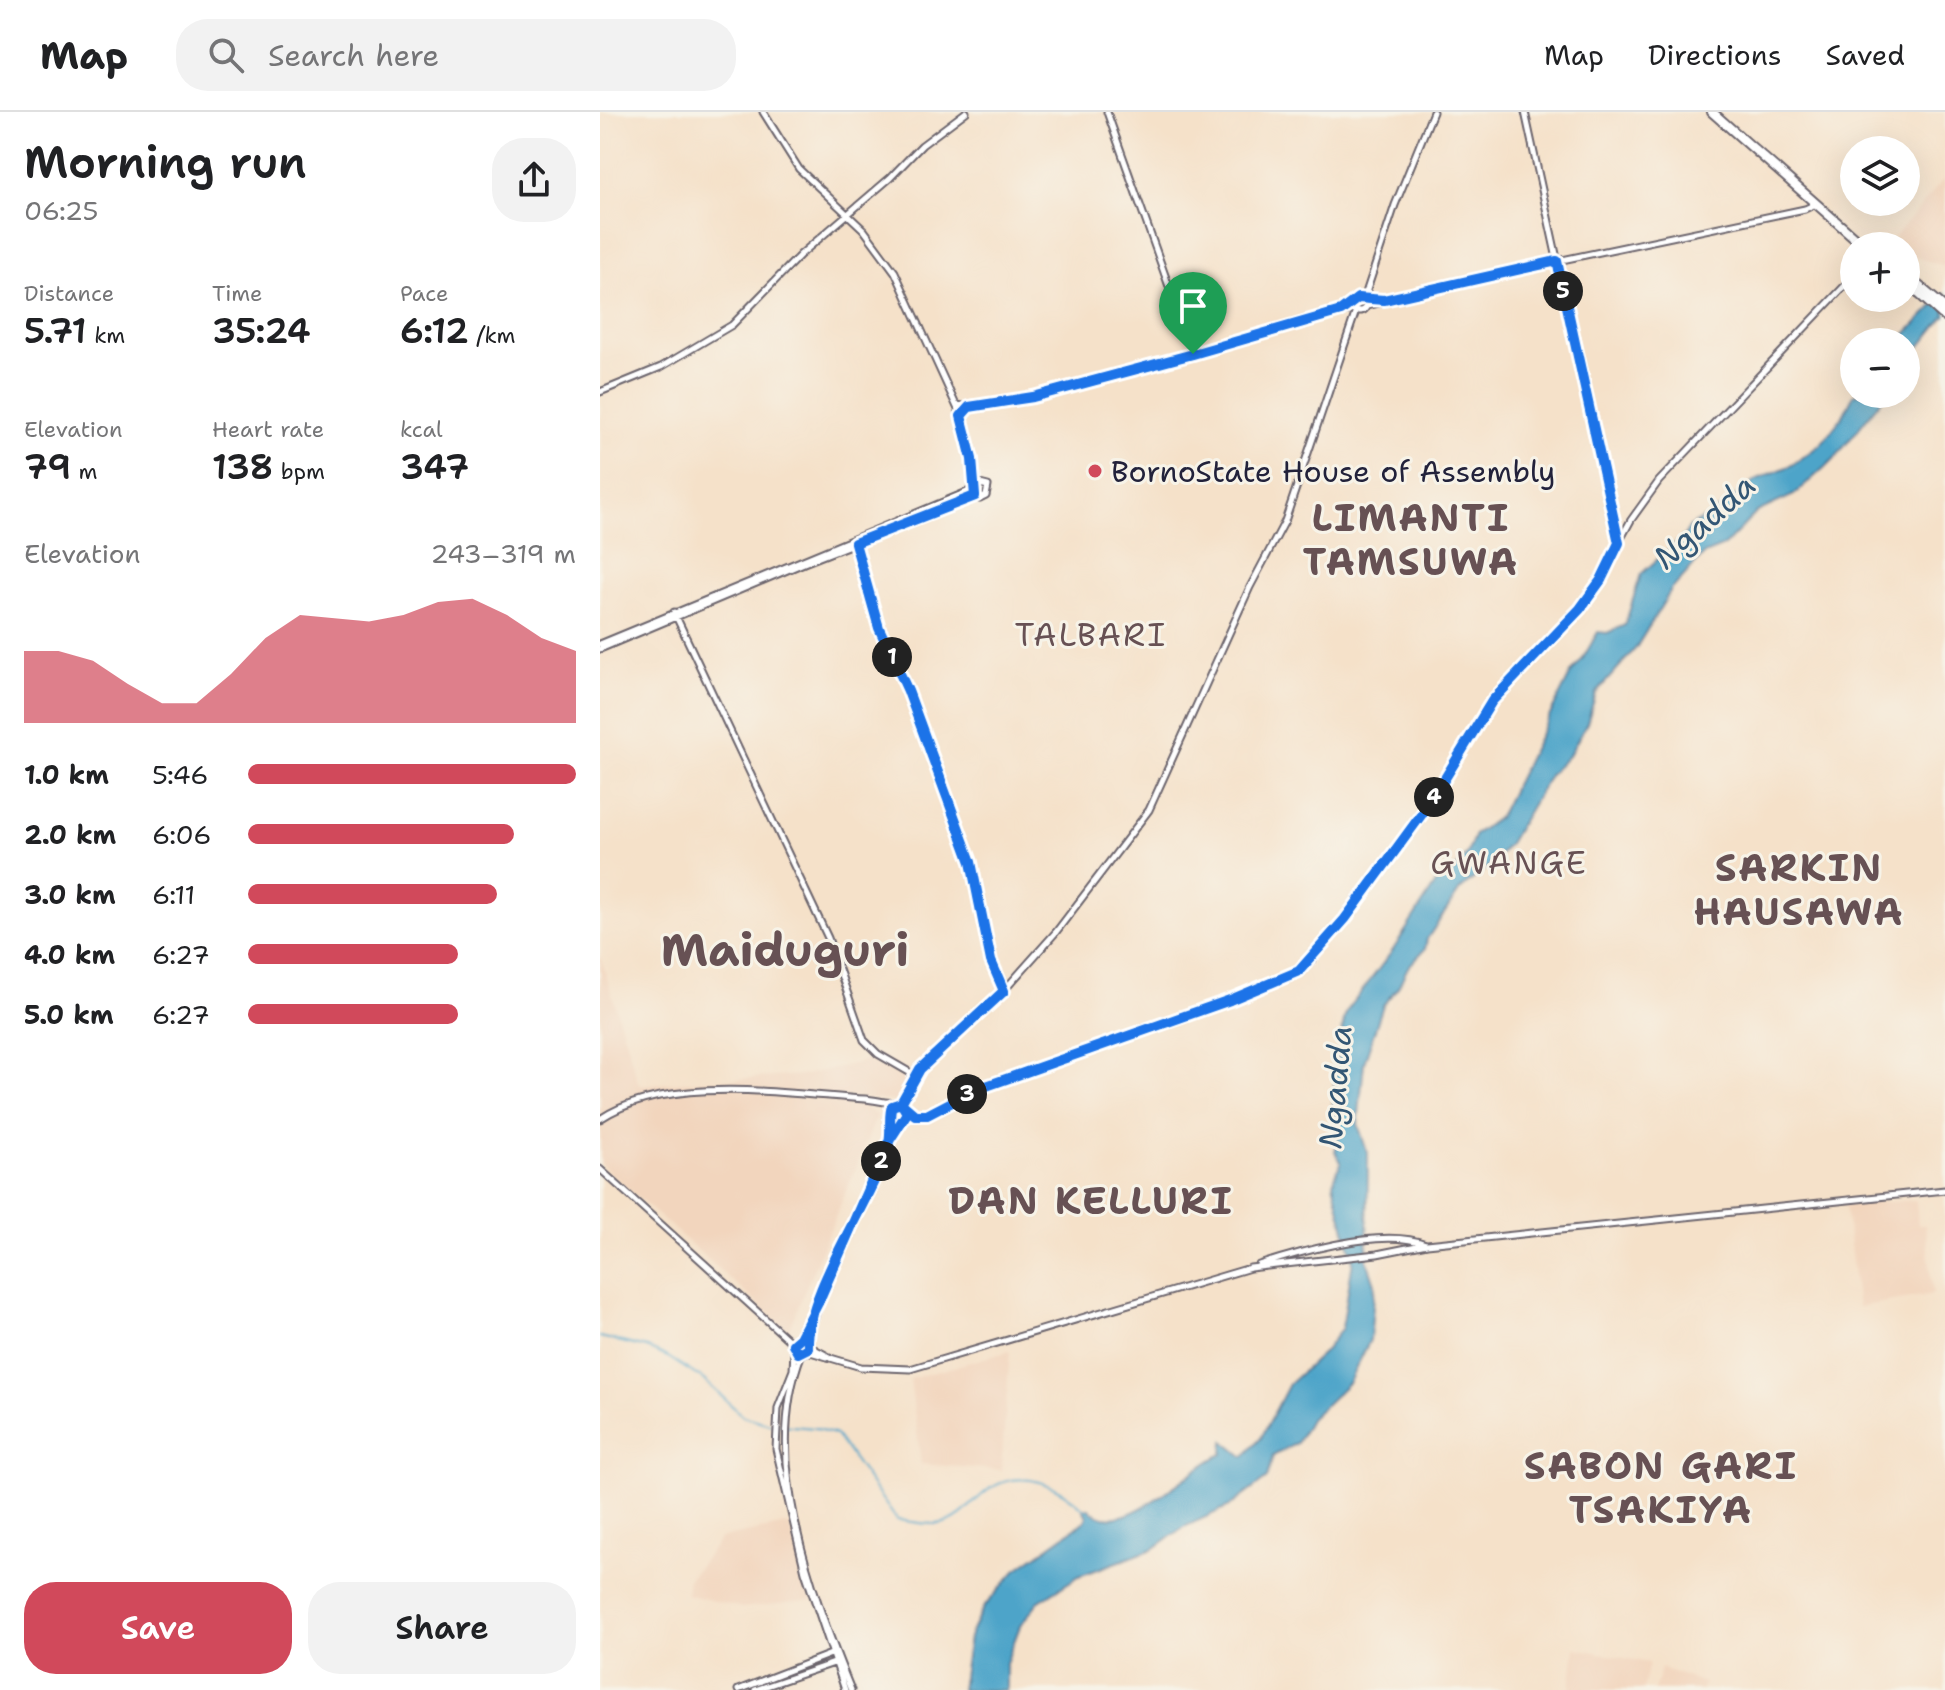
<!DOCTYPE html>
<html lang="en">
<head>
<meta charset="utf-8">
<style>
	body { margin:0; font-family:"Shantell Sans",sans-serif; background:#f2f2f2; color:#202124; height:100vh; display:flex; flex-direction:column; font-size:30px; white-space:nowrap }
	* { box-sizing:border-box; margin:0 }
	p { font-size:26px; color:#757577 }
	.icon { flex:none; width:44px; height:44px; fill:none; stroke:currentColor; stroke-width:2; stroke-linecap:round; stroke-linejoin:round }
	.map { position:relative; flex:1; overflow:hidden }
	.sheet { display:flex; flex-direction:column; background:#fff; width:600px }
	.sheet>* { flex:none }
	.fabs { position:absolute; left:1240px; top:24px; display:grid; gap:16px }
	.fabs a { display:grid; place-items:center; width:80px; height:80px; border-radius:50%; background:#fff; box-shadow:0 8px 32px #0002; font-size:40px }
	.pin { position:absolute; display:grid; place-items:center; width:68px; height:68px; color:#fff; margin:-82px -34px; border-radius:50% 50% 50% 0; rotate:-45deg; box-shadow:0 0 8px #0007 }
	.pin .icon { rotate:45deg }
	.km { position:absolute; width:40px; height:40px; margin:-20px; border-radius:50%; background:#222; color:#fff; font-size:22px; line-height:40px; text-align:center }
	.round { display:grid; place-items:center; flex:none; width:84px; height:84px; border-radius:32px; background:#f2f2f2 }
	.headline { display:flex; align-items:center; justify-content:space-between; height:136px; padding:0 24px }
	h1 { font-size:44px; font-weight:600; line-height:60px }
	.metrics { display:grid; grid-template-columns:repeat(3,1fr); gap:12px; height:136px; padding:8px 24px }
	.metrics div { display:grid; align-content:center }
	.metrics b { font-size:34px; font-weight:600 }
	.metrics small { font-size:22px; font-weight:400 }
	.metrics p { font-size:22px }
	.chart { height:224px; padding:16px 24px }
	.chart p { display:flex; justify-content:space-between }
	.chart svg { width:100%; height:144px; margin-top:8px; fill:#d1495b; opacity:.7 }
	.cta { display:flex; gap:16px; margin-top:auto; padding:16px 24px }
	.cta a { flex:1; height:92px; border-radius:32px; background:#d1495b; color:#fff; font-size:32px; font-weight:600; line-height:92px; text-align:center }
	.cta a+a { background:#f2f2f2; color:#202124 }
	ul { padding:0 24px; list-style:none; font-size:26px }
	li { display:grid; grid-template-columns:128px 96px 1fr; align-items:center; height:60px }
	li i { height:20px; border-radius:10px; background:#d1495b }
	header { display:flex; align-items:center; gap:48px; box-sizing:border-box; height:112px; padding:0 40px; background:#fff; border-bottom:2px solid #e0e0e0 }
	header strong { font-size:38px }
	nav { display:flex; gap:44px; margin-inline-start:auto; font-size:28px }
	.search { width:560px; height:72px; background:#f2f2f2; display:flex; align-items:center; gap:20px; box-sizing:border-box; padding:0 28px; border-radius:32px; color:#757577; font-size:30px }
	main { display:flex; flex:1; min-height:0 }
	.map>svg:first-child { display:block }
</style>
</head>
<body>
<header>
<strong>Map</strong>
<div class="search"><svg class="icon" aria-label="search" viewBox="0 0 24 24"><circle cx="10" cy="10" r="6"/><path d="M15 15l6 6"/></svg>Search here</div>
<nav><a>Map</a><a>Directions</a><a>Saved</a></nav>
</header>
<main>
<section class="sheet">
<div class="headline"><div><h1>Morning run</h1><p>06:25</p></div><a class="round"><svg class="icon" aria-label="share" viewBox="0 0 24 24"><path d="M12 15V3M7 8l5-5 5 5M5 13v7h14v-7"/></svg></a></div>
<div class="metrics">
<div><p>Distance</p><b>5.71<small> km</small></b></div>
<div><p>Time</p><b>35:24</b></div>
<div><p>Pace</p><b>6:12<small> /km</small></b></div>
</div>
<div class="metrics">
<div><p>Elevation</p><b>79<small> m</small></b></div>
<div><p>Heart rate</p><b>138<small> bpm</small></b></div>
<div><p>kcal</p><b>347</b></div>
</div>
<div class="chart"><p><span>Elevation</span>243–319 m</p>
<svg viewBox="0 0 160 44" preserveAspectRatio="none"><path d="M0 44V22L10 22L20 25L30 32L40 38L50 38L60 29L70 18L80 11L90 12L100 13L110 11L120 7L130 6L140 11L150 18L160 22V44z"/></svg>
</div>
<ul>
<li><b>1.0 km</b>5:46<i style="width:100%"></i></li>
<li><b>2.0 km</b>6:06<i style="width:81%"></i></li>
<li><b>3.0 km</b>6:11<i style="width:76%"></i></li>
<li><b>4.0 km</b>6:27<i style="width:64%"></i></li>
<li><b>5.0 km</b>6:27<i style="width:64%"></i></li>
</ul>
<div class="cta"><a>Save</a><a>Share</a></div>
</section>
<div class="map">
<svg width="1345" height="1578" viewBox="0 0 1345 1578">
	<rect width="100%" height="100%" fill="#f7f3e8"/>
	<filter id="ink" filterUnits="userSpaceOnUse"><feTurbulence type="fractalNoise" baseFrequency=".0125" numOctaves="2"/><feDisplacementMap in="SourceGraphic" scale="16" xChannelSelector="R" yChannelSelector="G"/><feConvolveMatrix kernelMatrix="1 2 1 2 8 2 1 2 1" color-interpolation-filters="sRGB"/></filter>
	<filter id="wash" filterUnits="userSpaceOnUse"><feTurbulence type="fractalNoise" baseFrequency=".006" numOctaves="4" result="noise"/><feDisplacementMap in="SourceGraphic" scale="32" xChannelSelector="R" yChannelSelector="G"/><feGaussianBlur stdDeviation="1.8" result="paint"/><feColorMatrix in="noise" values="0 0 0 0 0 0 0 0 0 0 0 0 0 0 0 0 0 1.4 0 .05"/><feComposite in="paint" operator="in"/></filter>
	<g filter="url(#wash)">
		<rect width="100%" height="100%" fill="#f5e1c9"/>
		<path fill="#f2d5bd" d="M 1345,66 L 1345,154 L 1308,143 L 1306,134 L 1289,131 Z
			M 0,843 L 39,973 L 204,963 L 259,951 L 278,942 L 311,962 L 296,989 L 209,983 L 266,990 L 266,996 L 277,1004 L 188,1219 L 0,1051 Z
			M 1316,1088 L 1318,1113 L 1325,1113 L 1333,1182 L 1258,1195 L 1245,1093 Z
			M 410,1239 L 401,1358 L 321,1352 L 310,1267 Z
			M 190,1412 L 211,1488 L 142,1496 L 86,1482 L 88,1468 L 121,1426 Z
			M 228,1508 L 236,1509 L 261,1578 L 254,1578 Z
			M 975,1536 L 1049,1551 L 1043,1578 L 970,1578 Z
			M 1061,1556 L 1104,1571 L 1102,1578 L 1054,1578 Z"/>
		<path fill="#4da4c9" stroke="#386382" stroke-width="2" d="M 1345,182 L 1345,204 L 1306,252 L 1306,230 L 1298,230 Z
			M 1254,282 L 1286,282 L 1235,346 L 1194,383 L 1157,400 L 1124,434 L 1104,442 L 1071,478 L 1036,536 L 996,581 L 987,611 L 969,643 L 950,662 L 908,733 L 891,752 L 860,778 L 827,827 L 825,837 L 808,855 L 798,875 L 783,893 L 764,951 L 758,1012 L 768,1043 L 767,1148 L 775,1172 L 770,1228 L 749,1270 L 710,1307 L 697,1331 L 673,1344 L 667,1366 L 630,1394 L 584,1415 L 553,1437 L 479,1464 L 438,1490 L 420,1514 L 406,1551 L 406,1578 L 361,1578 L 369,1525 L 383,1496 L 416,1458 L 485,1409 L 487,1404 L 483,1398 L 488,1396 C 522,1433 591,1353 623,1342 L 624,1329 L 644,1345 L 661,1326 L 689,1272 L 724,1240 L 742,1216 L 753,1149 L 733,1071 L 741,1050 L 735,1039 C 742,1023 734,1012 733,996 C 732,981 742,910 747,899 L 793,838 L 838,768 L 851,762 L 867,742 L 875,722 L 899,705 L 971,561 L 982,548 L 998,520 L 1007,521 L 1025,513 L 1041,462 L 1084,424 L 1090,414 L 1114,401 L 1155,368 L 1192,353 L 1221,332 L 1243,304 Z"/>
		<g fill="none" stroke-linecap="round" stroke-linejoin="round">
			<path stroke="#4da4c9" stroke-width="2" d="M 0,1225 L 47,1236 L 68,1245 L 104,1268 L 143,1304 L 173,1313
				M 180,1313 L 215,1316 L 236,1323 L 297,1408 C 311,1409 334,1415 347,1410 C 365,1404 375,1386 391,1376 C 424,1356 460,1374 485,1398"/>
		</g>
	</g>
	<g filter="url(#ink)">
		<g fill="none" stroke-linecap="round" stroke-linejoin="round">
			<g stroke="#6c656d" stroke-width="9">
				<path id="secondary" d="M 163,0 L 199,57 L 264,118 L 295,160 L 361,304 L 372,347 L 376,371 L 373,382 L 380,387 L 386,384 L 388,374 L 376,371
					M 507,0 L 593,242
					M 925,0 L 1019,431
					M753 192a7 7 0 1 1 14 0a7 7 0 1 1-14 0Z
					M 764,187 L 795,93 L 833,0
					M 767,194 L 900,161 L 1205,97 L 1216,92
					M 0,280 L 61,255 L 132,213 L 200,143 L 290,66 L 322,33 L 366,0
					M 357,293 L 369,295 L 433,285 L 754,197
					M 255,431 L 279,516 L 308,579 L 371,750 L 391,849 L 404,879
					M 74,500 L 228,826 L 264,928 L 278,942 L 316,964
					M 0,532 L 372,378
					M 0,537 L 204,451 L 375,384
					M 301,991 L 320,957 L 392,892 L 456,820 L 549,698 L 650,475 L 685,409 L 756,199
					M 307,998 L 327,1003 L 415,963 L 689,865 L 713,847 L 838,679 L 892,589 L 990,483 L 1031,408 L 1059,369 L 1254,164
					M 0,1007 C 67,962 188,982 265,987 C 277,988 290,992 301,991 L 307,998 L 304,1006 L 292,1005 L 290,999 L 295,992
					M 290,1024 L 292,1005
					M 0,1057 L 193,1232
					M 659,1153 C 702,1139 783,1115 826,1132
					M 650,1156 L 777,1142 L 827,1132 L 1345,1078
					M 200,1226 L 211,1203
					M193 1234a8 8 0 1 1 16 0a8 8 0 1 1-16 0Z
					M 207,1228 L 230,1159 L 301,1007
					M 209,1234 L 229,1245
					M 194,1238 L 193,1258 L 178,1296 L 176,1337 L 205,1460 L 245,1578
					M 207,1239 L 261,1255 L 310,1257 L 650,1156
					M 202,1241 C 160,1348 211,1478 251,1578
					M 138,1578 L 231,1542
					M 155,1578 L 237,1550"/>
			</g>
			<g stroke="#6c656d" stroke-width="12">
				<path id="highway" d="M 1112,0 L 1264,134
					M 1306,163 L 1345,196
					M 1306,170 L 1345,205"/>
			</g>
			<use href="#secondary" stroke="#fff" stroke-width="5"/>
			<use href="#highway" stroke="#fff" stroke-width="8"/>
		</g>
	</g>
	<g fill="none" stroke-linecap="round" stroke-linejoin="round" filter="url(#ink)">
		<g stroke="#fff" stroke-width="16">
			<path id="route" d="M 593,242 L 433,285 L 369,295 L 361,304 L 372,347 L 375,384 L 255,431 L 279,516 L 308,579 L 371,750 L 391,849 L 404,879 L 320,957 L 301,991 L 307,1001 L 289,1029 L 218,1191 L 200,1226 L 193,1232 L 198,1241 L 208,1236 C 205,1179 273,1089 289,1030 C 292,1018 288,1004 292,994 L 301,991 L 315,1003 L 327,1003 L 375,978 L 630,888 L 699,859 L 745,807 L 830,691 L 892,589 L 980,497 L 1001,468 L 1019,431 L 957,149 L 784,188 L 758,186 L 741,199 L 593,242"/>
		</g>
		<use href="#route" stroke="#1a73e8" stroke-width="10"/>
	</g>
	<circle fill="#d1495b" stroke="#f7f3e8" stroke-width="3" cx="495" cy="359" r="8"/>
	<g text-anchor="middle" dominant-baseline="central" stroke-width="6" stroke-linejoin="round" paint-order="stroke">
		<g font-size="30" fill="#22223b" stroke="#f7f3e8" text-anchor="start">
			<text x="511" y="359">BornoState House of Assembly</text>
		</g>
		<g font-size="32" font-style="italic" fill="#335674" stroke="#f7f3e8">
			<text transform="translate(1104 409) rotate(-42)">Ngadda</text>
			<text transform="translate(735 975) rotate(-85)">Ngadda</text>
		</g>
		<g font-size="32" letter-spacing="2" fill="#675154" stroke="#f7f3e8">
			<text x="491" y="522">TALBARI</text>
			<text x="909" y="750">GWANGE</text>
		</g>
		<g font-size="38" font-weight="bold" letter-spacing="2" fill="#675154" stroke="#f7f3e8">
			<text x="811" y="405">LIMANTI<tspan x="811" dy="44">TAMSUWA</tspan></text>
			<text x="1199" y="755">SARKIN<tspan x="1199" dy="44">HAUSAWA</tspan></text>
			<text x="491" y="1088">DAN KELLURI</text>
			<text x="1061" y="1353">SABON GARI<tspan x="1061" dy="44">TSAKIYA</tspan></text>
		</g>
		<g font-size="46" font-weight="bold" fill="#675154" stroke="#f7f3e8">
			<text x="185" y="838">Maiduguri</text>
		</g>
	</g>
</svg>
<div class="fabs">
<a><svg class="icon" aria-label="layers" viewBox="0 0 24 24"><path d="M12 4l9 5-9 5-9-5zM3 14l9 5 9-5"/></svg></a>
<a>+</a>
<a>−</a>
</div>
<div class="pin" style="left:593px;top:242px;background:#1e9e55"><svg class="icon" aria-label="arrive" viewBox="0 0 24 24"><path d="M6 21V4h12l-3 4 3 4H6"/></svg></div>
<b class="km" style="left:292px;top:545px">1</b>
<b class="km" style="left:281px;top:1049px">2</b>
<b class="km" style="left:367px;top:982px">3</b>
<b class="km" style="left:834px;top:685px">4</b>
<b class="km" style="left:963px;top:179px">5</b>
</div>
</main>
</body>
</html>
